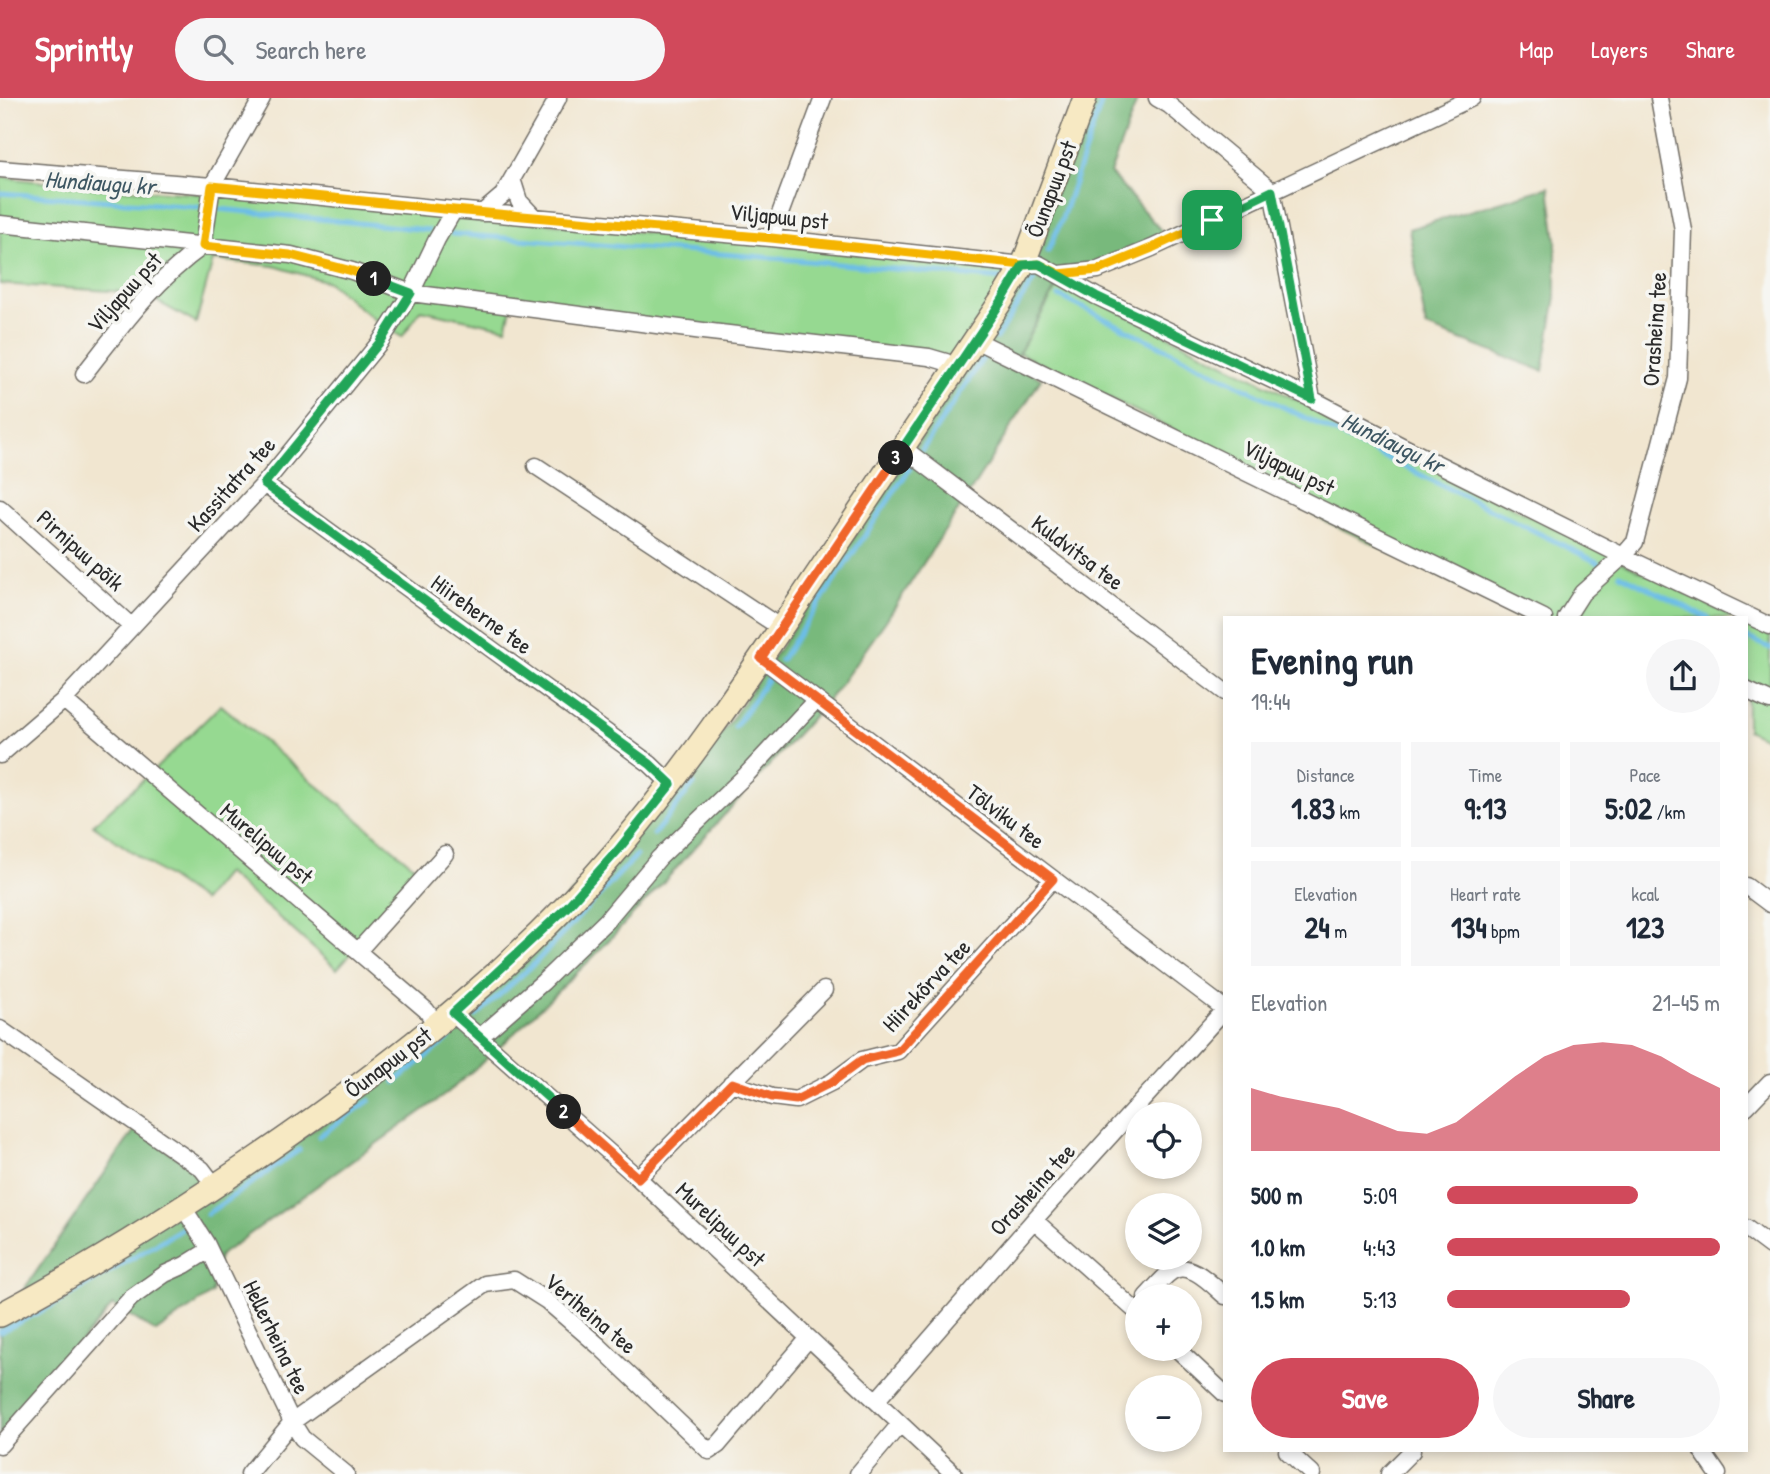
<!DOCTYPE html>
<html lang="en">
<head>
<meta charset="utf-8">
<style>
	body { margin:0; font-family:"Patrick Hand",sans-serif; background:#f6f6f7; color:#1f2937; height:100vh; display:flex; flex-direction:column; font-size:26px; white-space:nowrap }
	* { box-sizing:border-box; margin:0 }
	p { font-size:23px; color:#747a83 }
	.icon { flex:none; width:38px; height:38px; fill:none; stroke:currentColor; stroke-width:2; stroke-linecap:round; stroke-linejoin:round }
	.map { position:relative; flex:1; overflow:hidden }
	.drawer { position:absolute; left:1223px; top:518px; width:525px; height:836px; display:flex; flex-direction:column; background:#fff; border-radius:0px; box-shadow:0 4px 10px #0003 }
	.drawer>* { flex:none }
	.buttons { position:absolute; left:1125px; top:1004px; display:grid; gap:14px }
	.buttons a { display:grid; place-items:center; width:77px; height:77px; border-radius:50%; background:#fff; box-shadow:0 4px 10px #0003; font-size:35px }
	.pin { position:absolute; display:grid; place-items:center; width:60px; height:60px; color:#fff; margin:-30px; border-radius:14px; box-shadow:0 4px 10px #0006 }
	.km { position:absolute; width:35px; height:35px; margin:-18px; border-radius:50%; background:#222; color:#fff; font-size:19px; line-height:35px; text-align:center }
	.round { display:grid; place-items:center; flex:none; width:74px; height:74px; border-radius:37px; background:#f6f6f7 }
	.headline { display:flex; align-items:center; justify-content:space-between; height:119px; padding:0 28px }
	h1 { font-size:38px; font-weight:700; line-height:52px }
	.figures { display:grid; grid-template-columns:repeat(3,1fr); gap:10px; height:119px; padding:7px 28px }
	.figures div { display:grid; align-content:center; border-radius:0px; background:#f6f6f7; text-align:center }
	.figures b { font-size:30px; font-weight:700 }
	.figures small { font-size:19px; font-weight:400 }
	.figures p { font-size:19px }
	.chart { height:196px; padding:14px 28px }
	.chart p { display:flex; justify-content:space-between }
	.chart svg { width:100%; height:126px; margin-top:7px; fill:#d1495b; opacity:.7 }
	.cta { display:flex; gap:14px; margin-top:auto; padding:14px 28px }
	.cta a { flex:1; height:80px; border-radius:42px; background:#d1495b; color:#fff; font-size:28px; font-weight:700; line-height:80px; text-align:center }
	.cta a+a { background:#f6f6f7; color:#1f2937 }
	ul { padding:0 28px; list-style:none; font-size:23px }
	li { display:grid; grid-template-columns:112px 84px 1fr; align-items:center; height:52px }
	li i { height:18px; border-radius:9px; background:#d1495b }
	header { display:flex; align-items:center; gap:42px; box-sizing:border-box; height:98px; padding:0 35px; background:#d1495b; color:#fff }
	header strong { font-size:33px }
	nav { display:flex; gap:38px; margin-inline-start:auto; font-size:24px }
	.search { width:490px; height:63px; background:#f6f6f7; display:flex; align-items:center; gap:18px; box-sizing:border-box; padding:0 24px; border-radius:38px; color:#747a83; font-size:26px }
	.map>svg:first-child { display:block }
</style>
</head>
<body>
<header>
<strong>Sprintly</strong>
<div class="search"><svg class="icon" aria-label="search" viewBox="0 0 24 24"><circle cx="10" cy="10" r="6"/><path d="M15 15l6 6"/></svg>Search here</div>
<nav><a>Map</a><a>Layers</a><a>Share</a></nav>
</header>
<div class="map">
<svg width="1770" height="1376" viewBox="0 0 1770 1376">
	<rect width="100%" height="100%" fill="#f6f6f2"/>
	<filter id="ink" filterUnits="userSpaceOnUse"><feTurbulence type="fractalNoise" baseFrequency=".0143" numOctaves="2"/><feDisplacementMap in="SourceGraphic" scale="14" xChannelSelector="R" yChannelSelector="G"/><feConvolveMatrix kernelMatrix="1 2 1 2 8 2 1 2 1" color-interpolation-filters="sRGB"/></filter>
	<filter id="wash" filterUnits="userSpaceOnUse"><feTurbulence type="fractalNoise" baseFrequency=".00686" numOctaves="4" result="noise"/><feDisplacementMap in="SourceGraphic" scale="28" xChannelSelector="R" yChannelSelector="G"/><feGaussianBlur stdDeviation="1.57" result="paint"/><feColorMatrix in="noise" values="0 0 0 0 0 0 0 0 0 0 0 0 0 0 0 0 0 1.4 0 .05"/><feComposite in="paint" operator="in"/></filter>
	<g filter="url(#wash)">
		<rect width="100%" height="100%" fill="#f1e6d0"/>
		<path fill="#96d991" stroke="#60825e" stroke-width="2" d="M 0,79 L 94,90 L 205,96 L 450,116 L 768,146 L 1010,173 L 956,255 L 949,258 L 512,207 L 506,230 L 421,212 L 402,239 L 381,227 L 328,184 L 274,168 L 213,162 L 196,225 L 142,195 L 0,186 Z
			M 1060,184 L 1735,520 L 1521,520 L 1477,496 L 1313,417 L 1301,395 L 1019,255 Z
			M 1746,525 L 1770,537 L 1770,643 L 1747,632 Z
			M 221,607 L 422,775 L 337,871 L 276,817 L 226,775 L 203,803 L 93,727 L 153,673 Z"/>
		<path fill="#78b97b" stroke="#527253" stroke-width="2" d="M 1094,0 L 1138,0 L 1110,75 L 1165,137 L 1098,167 L 1065,172 L 1014,264 L 1041,281 L 970,394 L 885,524 L 836,593 L 672,775 L 593,859 L 502,947 L 446,996 L 219,1158 L 212,1195 L 156,1234 L 113,1207 L 0,1337 L 0,1226 L 136,1030 L 226,1095 L 384,980 L 683,685 L 725,631 L 990,237 Z
			M 1549,89 L 1556,142 L 1556,199 L 1543,273 L 1426,229 L 1409,131 Z"/>
		<g fill="none" stroke-linecap="round" stroke-linejoin="round">
			<path stroke="#6cbde7" stroke-width="5" d="M 0,95 L 198,109
				M 219,111 L 428,132
				M 452,136 L 763,159 L 1003,181
				M 1048,153 L 1061,123 L 1103,0
				M 1059,198 L 1599,465
				M 996,240 L 1034,182
				M 922,352 L 983,260
				M 1620,476 L 1708,520
				M 1746,539 L 1770,550
				M 781,562 L 910,370
				M 735,629 L 769,579
				M 654,736 L 694,686
				M 476,918 L 534,866 L 636,758
				M 395,984 L 449,940
				M 319,1038 L 370,1002
				M 207,1116 L 299,1052
				M 0,1234 L 53,1207 L 183,1130"/>
		</g>
	</g>
	<g filter="url(#ink)">
		<g fill="none" stroke-linecap="round" stroke-linejoin="round">
			<g stroke="#706c65" stroke-width="19">
				<path id="street" d="M 1157,0 L 1169,7 L 1272,93 L 1312,301
					M 0,71 L 212,88 L 454,112 L 771,140 L 1023,167 L 1039,166 L 1096,198 L 1312,301 L 1400,347 L 1623,458 L 1770,528
					M 512,81 L 519,103 L 534,119
					M 482,115 L 503,97 L 558,0
					M 0,126 L 291,157 L 352,173 L 411,195 L 703,233 L 929,259 L 946,264 L 956,270
					M 771,140 L 823,0
					M 1060,176 L 1098,172 L 1152,150 L 1472,0
					M 975,242 L 1544,520
					M 84,276 C 120,230 155,182 203,148 L 212,88 L 262,0
					M 903,350 L 1225,594
					M 536,368 L 781,530
					M 264,386 L 650,666 L 671,686
					M 0,410 L 131,528
					M 1566,520 L 1582,495 L 1623,458 L 1635,444 L 1678,280 L 1683,132 L 1659,0
					M 761,560 L 1225,911
					M 1746,592 L 1770,603
					M 64,602 L 426,912 L 437,927
					M 0,657 L 64,602 L 264,386 L 380,244 L 411,195 L 437,141 L 454,112
					M 1746,788 L 1770,806
					M 358,853 L 445,756
					M 452,915 L 638,1080 L 954,1376
					M 0,931 L 202,1071 L 215,1088
					M 480,939 L 543,884 L 606,823 L 659,760 L 746,677 L 816,602
					M 731,985 L 772,999 L 796,1002 L 832,984 L 862,962 L 898,953 L 1053,781
					M 1746,1009 L 1770,984
					M 638,1080 L 824,892
					M 183,1109 L 206,1145 L 292,1324 L 302,1340 L 346,1376
					M 1034,1122 L 1138,1215
					M 1746,1130 L 1770,1148
					M 1146,1199 C 1154,1191 1162,1180 1171,1174 C 1189,1161 1212,1187 1225,1198
					M 1177,1251 L 1225,1296
					M 876,1303 L 1034,1122 L 1225,911
					M 0,1347 L 131,1200 L 165,1176 L 185,1167 L 209,1152
					M 1287,1353 L 1312,1376
					M 1702,1353 L 1718,1376
					M 249,1376 L 292,1324 L 485,1186 L 514,1182 L 547,1203 L 599,1248 L 709,1353 L 718,1347 L 809,1240
					M 858,1376 L 900,1326
					M 1389,1376 L 1412,1353"/>
			</g>
			<g stroke="#706c65" stroke-width="26">
				<path id="secondary" d="M 0,1217 C 109,1159 213,1092 314,1020 C 424,941 530,855 618,751 C 684,673 741,589 798,505 C 866,405 933,304 1001,203 L 1023,167 L 1085,0"/>
			</g>
			<use href="#street" stroke="#fff" stroke-width="16"/>
			<use href="#secondary" stroke="#f7e9c3" stroke-width="23"/>
		</g>
	</g>
	<g fill="none" stroke-linecap="round" stroke-linejoin="round" filter="url(#ink)">
		<g stroke="#fff" stroke-width="14">
			<path id="split-1" d="M 374,181 L 352,173 L 290,157 L 203,148 L 212,88 L 454,112 L 771,140 L 1023,167 L 1039,166 L 1059,176 L 1098,172 L 1152,150 L 1212,122"/>
		</g>
		<g stroke="#fff" stroke-width="14">
			<path id="split-2" d="M 374,181 L 411,195 L 380,244 L 264,386 L 650,666 L 671,686 L 618,752 L 566,810 L 453,915 L 564,1014"/>
		</g>
		<g stroke="#fff" stroke-width="14">
			<path id="split-3" d="M 564,1014 L 638,1080 L 732,985 L 772,999 L 796,1002 L 832,984 L 862,962 L 898,953 L 1053,781 L 761,560 L 896,360"/>
		</g>
		<g stroke="#fff" stroke-width="14">
			<path id="split-4" d="M 896,360 L 1001,204 L 1023,167 L 1039,166 L 1096,198 L 1312,301 L 1272,93 L 1212,122"/>
		</g>
		<use href="#split-1" stroke="#f5b400" stroke-width="9"/>
		<use href="#split-2" stroke="#22a559" stroke-width="9"/>
		<use href="#split-3" stroke="#f0652b" stroke-width="9"/>
		<use href="#split-4" stroke="#22a559" stroke-width="9"/>
	</g>
	<g text-anchor="middle" dominant-baseline="central" stroke-width="7" stroke-linejoin="round" paint-order="stroke">
		<g font-size="23" fill="#2b2b2b" stroke="#f6f6f2">
			<text transform="translate(1051 91) rotate(-69)">Õunapuu pst</text>
			<text transform="translate(779 118) rotate(6)">Viljapuu pst</text>
			<text transform="translate(124 194) rotate(-48)">Viljapuu pst</text>
			<text transform="translate(1654 231) rotate(-86)">Orasheina tee</text>
			<text transform="translate(1289 369) rotate(26)">Viljapuu pst</text>
			<text transform="translate(231 386) rotate(-48)">Kassitatra tee</text>
			<text transform="translate(81 452) rotate(42)">Pirnipuu põik</text>
			<text transform="translate(1078 454) rotate(37)">Kuldvitsa tee</text>
			<text transform="translate(482 516) rotate(36)">Hiireherne tee</text>
			<text transform="translate(1006 718) rotate(37)">Tõlviku tee</text>
			<text transform="translate(267 745) rotate(40)">Murelipuu pst</text>
			<text transform="translate(926 887) rotate(-47)">Hiirekõrva tee</text>
			<text transform="translate(388 964) rotate(-37)">Õunapuu pst</text>
			<text transform="translate(1032 1091) rotate(-48)">Orasheina tee</text>
			<text transform="translate(721 1126) rotate(43)">Murelipuu pst</text>
			<text transform="translate(591 1215) rotate(40)">Veriheina tee</text>
			<text transform="translate(277 1239) rotate(64)">Hellerheina tee</text>
		</g>
		<g font-size="24" font-style="italic" fill="#3e5763" stroke="#f6f6f2">
			<text transform="translate(100 84) rotate(4)">Hundiaugu kr</text>
			<text transform="translate(1393 344) rotate(26)">Hundiaugu kr</text>
		</g>
	</g>
</svg>
<div class="buttons">
<a><svg class="icon" aria-label="locate" viewBox="0 0 24 24"><circle cx="12" cy="12" r="6"/><path d="M12 2v4M12 18v4M2 12h4M18 12h4"/></svg></a>
<a><svg class="icon" aria-label="layers" viewBox="0 0 24 24"><path d="M12 4l9 5-9 5-9-5zM3 14l9 5 9-5"/></svg></a>
<a>+</a>
<a>−</a>
</div>
<div class="pin" style="left:1212px;top:122px;background:#1e9e55"><svg class="icon" aria-label="arrive" viewBox="0 0 24 24"><path d="M6 21V4h12l-3 4 3 4H6"/></svg></div>
<b class="km" style="left:374px;top:181px">1</b>
<b class="km" style="left:564px;top:1014px">2</b>
<b class="km" style="left:896px;top:360px">3</b>
<section class="drawer">
<div class="headline"><div><h1>Evening run</h1><p>19:44</p></div><a class="round"><svg class="icon" aria-label="share" viewBox="0 0 24 24"><path d="M12 15V3M7 8l5-5 5 5M5 13v7h14v-7"/></svg></a></div>
<div class="figures">
<div><p>Distance</p><b>1.83<small> km</small></b></div>
<div><p>Time</p><b>9:13</b></div>
<div><p>Pace</p><b>5:02<small> /km</small></b></div>
</div>
<div class="figures">
<div><p>Elevation</p><b>24<small> m</small></b></div>
<div><p>Heart rate</p><b>134<small> bpm</small></b></div>
<div><p>kcal</p><b>123</b></div>
</div>
<div class="chart"><p><span>Elevation</span>21–45 m</p>
<svg viewBox="0 0 160 44" preserveAspectRatio="none"><path d="M0 44V22L10 25L20 27L30 29L40 33L50 37L60 38L70 34L80 26L90 18L100 11L110 7L120 6L130 7L140 11L150 17L160 22V44z"/></svg>
</div>
<ul>
<li><b>500 m</b>5:09<i style="width:70%"></i></li>
<li><b>1.0 km</b>4:43<i style="width:100%"></i></li>
<li><b>1.5 km</b>5:13<i style="width:67%"></i></li>
</ul>
<div class="cta"><a>Save</a><a>Share</a></div>
</section>
</div>
</body>
</html>
